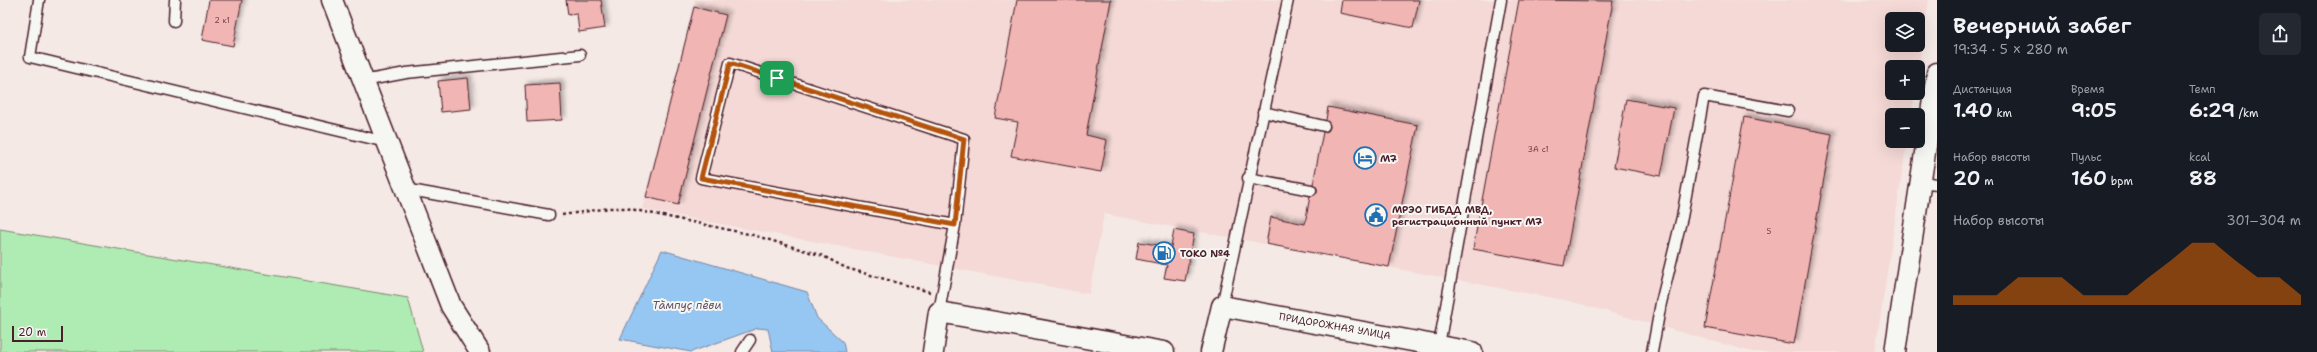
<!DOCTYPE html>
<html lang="ru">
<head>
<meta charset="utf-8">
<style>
	body { margin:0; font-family:"Shantell Sans",sans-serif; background:#242831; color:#f1f3f6; height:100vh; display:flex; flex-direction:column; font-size:15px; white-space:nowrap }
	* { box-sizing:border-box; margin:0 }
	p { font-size:13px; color:#9ea1a6 }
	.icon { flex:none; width:22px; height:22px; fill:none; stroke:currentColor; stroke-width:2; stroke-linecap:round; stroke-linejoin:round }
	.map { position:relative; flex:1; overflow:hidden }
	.panel { display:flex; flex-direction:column; background:#171b24; width:380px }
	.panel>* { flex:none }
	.controls { position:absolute; left:1885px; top:12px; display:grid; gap:8px }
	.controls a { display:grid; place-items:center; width:40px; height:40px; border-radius:6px; background:#171b24; box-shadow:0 4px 16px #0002; font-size:20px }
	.scale { position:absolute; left:12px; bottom:10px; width:51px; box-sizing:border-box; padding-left:4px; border:2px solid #4a1f2b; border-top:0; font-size:11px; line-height:14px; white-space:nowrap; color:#4a1f2b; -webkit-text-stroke:3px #f6f6f2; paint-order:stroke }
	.pin { position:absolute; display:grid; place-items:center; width:34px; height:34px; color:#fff; margin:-17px; border-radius:8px; box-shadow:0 2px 6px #0006 }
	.round { display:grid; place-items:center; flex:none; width:42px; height:42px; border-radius:6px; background:#242831 }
	.head { display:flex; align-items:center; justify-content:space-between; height:68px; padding:0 16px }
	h1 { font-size:22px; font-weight:600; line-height:30px }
	.metrics { display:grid; grid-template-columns:repeat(3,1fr); gap:6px; height:68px; padding:4px 16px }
	.metrics div { display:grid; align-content:center }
	.metrics b { font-size:20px; font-weight:600 }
	.metrics small { font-size:11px; font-weight:400 }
	.metrics p { font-size:11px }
	.chart { height:112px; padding:8px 16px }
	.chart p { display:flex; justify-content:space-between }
	.chart svg { width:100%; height:72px; margin-top:4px; fill:#b45309; opacity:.7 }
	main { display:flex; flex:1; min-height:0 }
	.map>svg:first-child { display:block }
</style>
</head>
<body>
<main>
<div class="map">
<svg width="1937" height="352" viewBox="0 0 1937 352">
	<defs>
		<filter id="shadow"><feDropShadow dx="3.5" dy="-3.5" stdDeviation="2" flood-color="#0004"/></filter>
	</defs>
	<rect width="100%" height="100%" fill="#f5e9e5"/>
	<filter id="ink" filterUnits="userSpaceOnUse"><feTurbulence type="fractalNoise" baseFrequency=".025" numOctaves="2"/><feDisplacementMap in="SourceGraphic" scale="8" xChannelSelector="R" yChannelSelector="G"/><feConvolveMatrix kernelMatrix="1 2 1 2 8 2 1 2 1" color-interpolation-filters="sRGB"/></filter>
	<g filter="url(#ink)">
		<path fill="#f4d9d6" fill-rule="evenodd" d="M 695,0 L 1929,0 L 1918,70 L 1918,67 L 1892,67 L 1892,93 L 1915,93 L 1911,115 L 1892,115 L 1892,141 L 1907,141 L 1875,352 L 1752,352 L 1569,301 L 1104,214 L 1089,294 L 642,209 ZM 1892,19 L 1918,19 L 1918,45 L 1892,45 Z"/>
		<path fill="#afecb3" stroke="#7c866f" d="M 0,229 L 408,298 L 423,352 L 0,352 Z"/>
		<path fill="#96c7f2" stroke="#7884a2" d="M 662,250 L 807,292 L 817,318 L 843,342 L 845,352 L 773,352 L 768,329 L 758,328 L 691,352 L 620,339 Z"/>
		<path fill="#f1b5b3" stroke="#4a1f2b" filter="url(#shadow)" d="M 209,0 L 242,0 L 233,46 L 202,40 Z
			M 566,0 L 601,0 L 605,28 L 579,32 L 577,14 L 568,15 Z
			M 1017,0 L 1111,0 L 1086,135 L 1107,140 L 1101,172 L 1011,156 L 1018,122 L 995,118 Z
			M 1342,0 L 1419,0 L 1413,28 L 1340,13 Z
			M 1519,0 L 1613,1 L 1564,266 L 1473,249 Z
			M 694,7 L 726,15 L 678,205 L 646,197 Z
			M 468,78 L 471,109 L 441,112 L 438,81 Z
			M 560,83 L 562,120 L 527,122 L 525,85 Z
			M 1626,99 L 1674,108 L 1661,176 L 1614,167 Z
			M 1328,107 L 1418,125 L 1389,267 L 1266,244 L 1271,217 L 1305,224 L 1310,196 L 1317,192 L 1317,188 L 1313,184 L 1323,132 L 1328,131 L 1330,127 L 1326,120 Z
			M 1744,117 L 1832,134 L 1794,344 L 1705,328 Z
			M 1174,230 L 1194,234 L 1185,281 L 1164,278 L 1167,265 L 1136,259 L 1139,242 L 1171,247 Z"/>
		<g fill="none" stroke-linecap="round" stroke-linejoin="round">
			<g stroke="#4a1f2b" stroke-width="13">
				<path id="service" d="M 39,0 L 30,57 L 386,142
					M 174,21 L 175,0
					M 363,81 L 406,73 L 580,55
					M 1263,112 L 1324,126
					M 1248,178 L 1311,190
					M 1921,182 L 1937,184
					M 405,189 L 549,215
					M 1222,306 L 1288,0
					M 939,312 L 955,225 L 964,139 L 730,63 L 701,178 L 955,225
					M 1439,345 L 1501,0
					M 742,352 L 750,340
					M 1652,352 L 1661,303 L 1682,217 L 1704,96 L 1788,111"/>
			</g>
			<g stroke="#4a1f2b" stroke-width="23">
				<path id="minor" d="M 332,0 L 451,306 L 480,352
					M 933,352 L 939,312 L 1164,352
					M 1211,352 L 1222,306 L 1472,352
					M 1895,352 L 1937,73"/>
			</g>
			<path stroke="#4a1f2b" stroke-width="2.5" stroke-dasharray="3 3" stroke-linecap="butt" d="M 562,215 L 610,208 L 626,208 L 753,235 L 823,256 L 846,268 L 930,292"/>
			<use href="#service" stroke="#f6f6f2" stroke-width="10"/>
			<use href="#minor" stroke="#f6f6f2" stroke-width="20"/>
		</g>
	</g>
	<g fill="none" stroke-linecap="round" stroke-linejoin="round" filter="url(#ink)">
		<g stroke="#fff" stroke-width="8">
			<path id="route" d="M 730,63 L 964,139 L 955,225 L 701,178 Z"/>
		</g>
		<use href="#route" stroke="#b45309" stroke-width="5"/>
	</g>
	<defs>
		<g id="hotel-ring" transform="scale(1.15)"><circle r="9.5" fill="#f6f6f2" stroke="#1f6fb2" stroke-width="1.5"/><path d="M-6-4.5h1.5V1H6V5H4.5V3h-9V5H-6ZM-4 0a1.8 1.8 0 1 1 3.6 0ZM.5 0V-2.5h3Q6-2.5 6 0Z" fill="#1f6fb2"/></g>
		<g id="civic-ring" transform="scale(1.15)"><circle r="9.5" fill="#f6f6f2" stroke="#1f6fb2" stroke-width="1.5"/><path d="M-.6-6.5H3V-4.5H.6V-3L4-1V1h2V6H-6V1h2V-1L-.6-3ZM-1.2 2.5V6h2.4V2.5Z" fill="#1f6fb2"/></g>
		<g id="fuel-ring" transform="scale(1.15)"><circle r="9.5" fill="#f6f6f2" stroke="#1f6fb2" stroke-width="1.5"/><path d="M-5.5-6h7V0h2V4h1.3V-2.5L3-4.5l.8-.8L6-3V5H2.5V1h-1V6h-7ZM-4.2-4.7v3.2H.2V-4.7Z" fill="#1f6fb2"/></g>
	</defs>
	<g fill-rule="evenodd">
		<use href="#hotel-ring" x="1365" y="158"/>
		<use href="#civic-ring" x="1376" y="215"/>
		<use href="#fuel-ring" x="1164" y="253"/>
	</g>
	<g text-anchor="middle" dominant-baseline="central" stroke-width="4" stroke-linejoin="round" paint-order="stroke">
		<g font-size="8" fill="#74444d">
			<text x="222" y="20">2 к1</text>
			<text x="1538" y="149">3А с1</text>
			<text x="1769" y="231">5</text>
		</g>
		<g font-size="10" font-weight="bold" fill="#4a1f2b" stroke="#f6f6f2" text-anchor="start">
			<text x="1380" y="158">М7</text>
			<text x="1392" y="209">МРЭО ГИБДД МВД,<tspan x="1392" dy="12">регистрационный пункт М7</tspan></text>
			<text x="1180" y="253">ТОКО №4</text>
		</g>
		<g font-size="10" fill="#4a1f2b" stroke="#f6f6f2">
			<text transform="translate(1335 326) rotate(10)">ПРИДОРОЖНАЯ УЛИЦА</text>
		</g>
		<g font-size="11" font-style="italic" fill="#615167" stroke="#f6f6f2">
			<text x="687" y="305">Тӑмпуҫ пӗви</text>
		</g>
	</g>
</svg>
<div class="controls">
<a><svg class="icon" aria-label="layers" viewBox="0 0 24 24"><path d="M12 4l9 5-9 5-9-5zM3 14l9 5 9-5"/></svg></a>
<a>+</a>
<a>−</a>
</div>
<div class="scale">20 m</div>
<div class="pin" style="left:777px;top:78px;background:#1e9e55"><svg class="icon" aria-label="arrive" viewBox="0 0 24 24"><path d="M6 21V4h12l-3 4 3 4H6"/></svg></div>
</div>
<section class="panel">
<div class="head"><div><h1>Вечерний забег</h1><p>19:34 · 5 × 280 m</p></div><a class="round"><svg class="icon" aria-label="share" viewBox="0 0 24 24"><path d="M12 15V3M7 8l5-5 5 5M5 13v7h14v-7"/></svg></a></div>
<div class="metrics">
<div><p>Дистанция</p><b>1.40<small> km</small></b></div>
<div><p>Время</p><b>9:05</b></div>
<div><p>Темп</p><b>6:29<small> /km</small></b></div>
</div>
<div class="metrics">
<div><p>Набор высоты</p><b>20<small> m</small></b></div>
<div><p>Пульс</p><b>160<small> bpm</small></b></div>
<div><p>kcal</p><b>88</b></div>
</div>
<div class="chart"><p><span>Набор высоты</span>301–304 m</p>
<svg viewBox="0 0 160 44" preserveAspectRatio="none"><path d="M0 44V38L10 38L20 38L30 27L40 27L50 27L60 38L70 38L80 38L90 27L100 17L110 6L120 6L130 17L140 27L150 27L160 38V44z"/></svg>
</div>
</section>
</main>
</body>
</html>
